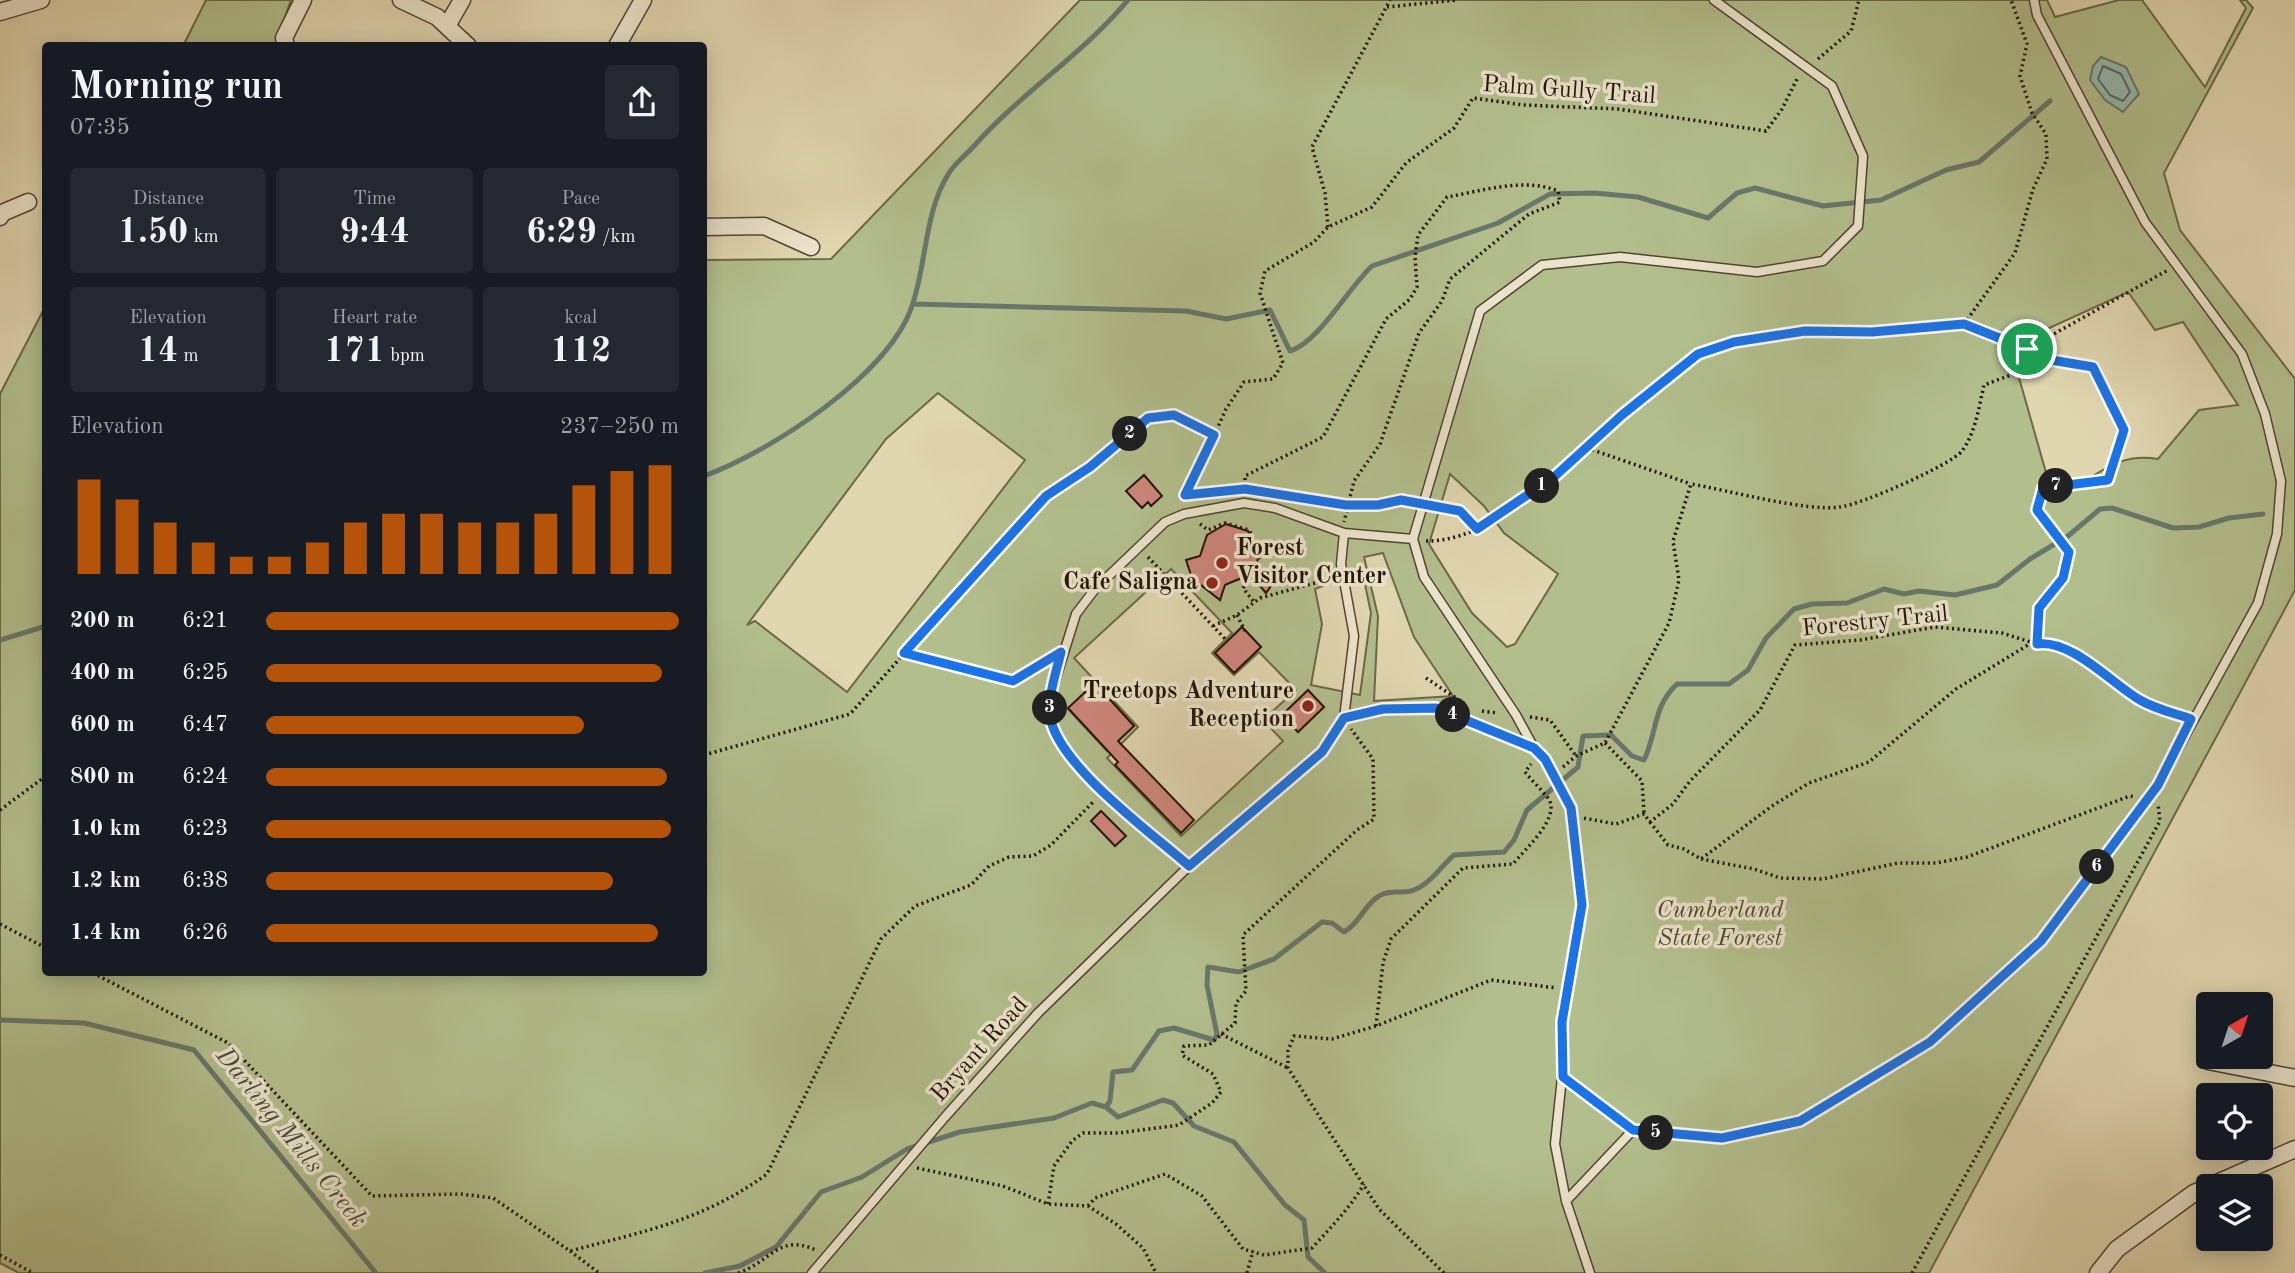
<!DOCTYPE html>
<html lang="en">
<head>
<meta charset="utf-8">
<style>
	body { margin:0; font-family:"Old Standard TT",serif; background:#242831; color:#f1f3f6; height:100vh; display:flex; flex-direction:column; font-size:26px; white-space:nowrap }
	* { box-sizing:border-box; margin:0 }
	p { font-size:23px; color:#9ea1a6 }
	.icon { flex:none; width:38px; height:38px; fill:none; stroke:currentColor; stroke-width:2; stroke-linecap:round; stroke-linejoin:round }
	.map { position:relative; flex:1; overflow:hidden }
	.details { position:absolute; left:42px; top:42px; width:665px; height:934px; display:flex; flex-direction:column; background:#171b24; border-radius:7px; box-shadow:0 4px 18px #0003 }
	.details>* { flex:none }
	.needle { width:46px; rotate:39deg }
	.buttons { position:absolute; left:2196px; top:992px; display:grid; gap:14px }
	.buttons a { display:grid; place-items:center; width:77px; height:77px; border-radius:7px; background:#171b24; box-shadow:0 4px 18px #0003; font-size:35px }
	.pin { position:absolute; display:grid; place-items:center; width:60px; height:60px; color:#fff; margin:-30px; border:4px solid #fff; border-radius:50%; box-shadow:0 2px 7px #0007 }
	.km { position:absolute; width:35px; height:35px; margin:-18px; border-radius:50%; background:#222; color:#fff; font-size:19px; line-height:35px; text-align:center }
	.round { display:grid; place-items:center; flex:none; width:74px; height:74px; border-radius:7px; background:#242831 }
	.summary { display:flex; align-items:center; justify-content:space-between; height:119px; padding:0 28px }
	h1 { font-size:38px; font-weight:700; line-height:52px }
	.metrics { display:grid; grid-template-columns:repeat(3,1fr); gap:10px; height:119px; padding:7px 28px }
	.metrics div { display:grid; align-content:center; border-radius:7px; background:#242831; text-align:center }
	.metrics b { font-size:35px; font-weight:700 }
	.metrics small { font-size:19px; font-weight:400 }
	.metrics p { font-size:19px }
	.chart { height:196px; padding:14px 28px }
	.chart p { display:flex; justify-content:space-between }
	.chart svg { width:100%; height:126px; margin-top:7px; stroke:#b45309; stroke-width:6 }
	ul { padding:0 28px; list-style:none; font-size:23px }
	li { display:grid; grid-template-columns:112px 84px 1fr; align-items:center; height:52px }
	li i { height:18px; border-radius:9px; background:#b45309 }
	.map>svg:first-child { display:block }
</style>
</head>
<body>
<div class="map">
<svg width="2295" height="1273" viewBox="0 0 2295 1273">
	<rect width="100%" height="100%" fill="#e0d6b0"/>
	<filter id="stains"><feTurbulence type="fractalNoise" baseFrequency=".00286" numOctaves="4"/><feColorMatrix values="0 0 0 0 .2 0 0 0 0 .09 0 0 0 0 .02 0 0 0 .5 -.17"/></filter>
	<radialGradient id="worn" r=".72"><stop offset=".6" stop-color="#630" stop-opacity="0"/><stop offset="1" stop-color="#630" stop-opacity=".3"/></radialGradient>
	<path fill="#b2be8c" stroke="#6a6948" stroke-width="2" fill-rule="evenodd" d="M 206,0 L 291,0 L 275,45 L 183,46 Z
		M 1080,0 L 2047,0 L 2055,17 L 2119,0 L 2142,0 L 2205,87 L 2246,8 L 2240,0 L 2246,0 L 2253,8 L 2164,173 L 2180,230 L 2295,379 L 2295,590 L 1929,1273 L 19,1273 L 0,1263 L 0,394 L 45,307 L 46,973 L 704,973 L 704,260 L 831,259 ZM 2128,292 L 2155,330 L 2183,322 L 2238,405 L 2199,410 L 2158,459 C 2126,453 2107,467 2080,484 L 2047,476 L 2010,346 ZM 938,393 L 1025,460 L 847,692 L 755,621 L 747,625 L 886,439 ZM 1450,474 L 1484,506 L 1504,533 L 1558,574 L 1515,644 L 1507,647 L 1472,613 L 1429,544 ZM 1248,531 C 1263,559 1261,578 1225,583 L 1220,600 L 1192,578 L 1187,560 L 1201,556 ZM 1383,553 L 1414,637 L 1453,696 L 1374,701 L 1378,616 L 1364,557 ZM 1171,569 L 1232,633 L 1212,653 L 1234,675 L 1259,652 L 1296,690 L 1263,720 L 1283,741 L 1181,836 L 1107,758 L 1138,727 L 1074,658 ZM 1362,570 L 1371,613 L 1360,695 L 1311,685 L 1322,624 L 1315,589 ZM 1242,627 L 1261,647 L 1234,673 L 1215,653 ZM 1095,684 L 1134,726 L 1107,751 L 1068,709 ZM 1308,691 L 1323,708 L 1298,732 L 1282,715 Z"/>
	<path fill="#94b9af" stroke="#67776b" stroke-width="2" d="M 2101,57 L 2126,67 L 2139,94 L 2123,112 L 2105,100 L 2090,80 L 2093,66 Z"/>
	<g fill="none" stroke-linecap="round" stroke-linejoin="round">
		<path stroke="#5c665a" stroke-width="2" d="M 2103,66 L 2121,74 L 2130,92 L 2123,101 L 2110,95 L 2098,79 Z"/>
		<path stroke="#67776b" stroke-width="5" d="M 913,304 L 1186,311 L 1226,319 L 1270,310 L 1290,351 C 1318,343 1349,287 1372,266 L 1498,223 L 1550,194 L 1594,193 L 1638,197 L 1708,218 L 1737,193 L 1755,188 L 1823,206 L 1881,200 L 1946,170 L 1979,162 L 2050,101
			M 704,476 C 770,452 889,375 912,306 C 927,263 924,212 949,173 C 955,163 966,155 974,146 C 1021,93 1083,54 1128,0
			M 0,640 L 46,626
			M 0,1020 L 84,1023 L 194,1050 L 376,1273
			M 1106,1107 L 1118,1117 L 1163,1100 L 1173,1103 L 1194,1126 L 1234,1142 L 1285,1205 L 1304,1220 L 1308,1257 L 1325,1273
			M 705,1273 L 740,1266 L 776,1247 L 821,1192 L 862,1177 L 907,1149 L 960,1132 L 1054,1118 L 1092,1103 L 1106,1107 L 1110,1101 L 1113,1072 L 1132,1070 L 1159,1031 L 1174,1028 L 1214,1040 L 1217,1034 L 1207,985 L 1208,967 L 1239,972 L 1274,959 L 1322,922 L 1332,923 L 1344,932 C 1360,923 1364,905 1379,896 C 1390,889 1400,894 1411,891 C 1429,886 1440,867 1454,855 L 1504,852 L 1514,840 L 1527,810 L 1578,767 L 1583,736 L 1611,735 L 1632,756 L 1644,760 C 1658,731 1652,708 1677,684 L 1729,684 L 1748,670 L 1766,638 L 1794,609 L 1812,604 L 1847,603 L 1884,589 L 1904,594 L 1919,591 L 1955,595 L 1997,585 L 2030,559 L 2068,536 L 2100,509 L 2112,508 L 2173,528 L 2199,527 L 2229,518 L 2263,514"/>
	</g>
	<path fill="#ce867b" stroke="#231405" stroke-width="2" d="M 1144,475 L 1162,496 L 1151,506 L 1148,502 L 1142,508 L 1126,491 Z
		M 1226,524 L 1248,531 L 1258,550 L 1257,570 L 1276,579 L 1266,593 L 1250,574 L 1225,585 L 1220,600 L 1192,578 L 1186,560 L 1200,556 L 1207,535 Z
		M 1242,627 L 1261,647 L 1234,673 L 1215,653 Z
		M 1095,683 L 1134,726 L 1118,741 L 1194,820 L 1181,833 L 1115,765 L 1118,762 L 1068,708 Z
		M 1308,690 L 1324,707 L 1298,732 L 1282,715 Z
		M 1101,811 L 1126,836 L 1115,846 L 1091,821 Z"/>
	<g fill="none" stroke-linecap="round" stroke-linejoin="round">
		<g stroke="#524430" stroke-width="11">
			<path id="service" d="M 1714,0 L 1832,86 L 1863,156 L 1858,226 L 1823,261 L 1757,272 L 1620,257 L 1542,265 L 1480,311 L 1413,539 L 1424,577 L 1516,715 L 1534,748 L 1545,759 L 1571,808 L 1582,905 L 1562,1022 L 1562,1077 L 1633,1130 L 1722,1138 L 1800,1121 L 1930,1042 L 2041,941 L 2158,785 L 2258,603 L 2277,534 L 2281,481 L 2265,414 L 2242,354 L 2145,222 L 2037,15 L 2034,0
				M 1344,533 L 1341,564 L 1354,636 L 1344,718
				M 964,670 L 1013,681 L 1061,652
				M 1189,866 L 1103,791 L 1083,772 L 1058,739 L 1050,717 L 1051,694 L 1076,614 L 1095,589 L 1165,522 L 1184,514 L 1244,503 L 1275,508 L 1344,533 L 1413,539
				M 1562,1077 L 1555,1144 L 1566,1201 L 1590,1273
				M 1566,1201 L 1633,1130
				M 812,1273 L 945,1117 L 1038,1013 L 1189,866 L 1322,752 L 1344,718 L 1383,709 L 1436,708 L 1534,748"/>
		</g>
		<g stroke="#524430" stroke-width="19">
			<path id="minor" d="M 401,0 L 437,17 L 468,46
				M 0,12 L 41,0
				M 447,26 L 462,0
				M 286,46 L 284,38 L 303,0
				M 617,46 L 643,0
				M 0,217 L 2,213 L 28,202
				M 704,227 L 764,226 L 811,247
				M 2208,1061 L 2295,1078
				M 2210,1186 L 2295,1149
				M 2098,1273 L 2117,1249 L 2194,1193 L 2208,1187"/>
		</g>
		<path stroke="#231405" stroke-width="3.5" stroke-dasharray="2 3.5" stroke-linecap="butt" d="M 1387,7 L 1457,0
			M 1818,59 L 1851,31 L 1859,0
			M 1328,227 L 1325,193 L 1312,147 L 1390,0
			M 1964,324 L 2027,349 L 2168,270
			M 2027,349 L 2027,370
			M 1587,448 L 1691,484
			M 1245,491 L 1245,476 L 1323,437 L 1386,319 L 1410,299 L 1417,287 L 1415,257 L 1418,235 L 1447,197 C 1482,191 1524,177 1558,191 L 1560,202 L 1529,214 L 1450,279 L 1442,301 L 1419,333 L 1380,444 L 1354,481 L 1344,522
			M 1278,494 C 1308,499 1337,504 1367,505 C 1383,505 1397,499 1412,502
			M 1185,495 L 1235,490
			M 1185,501 L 1226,409 L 1244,382 L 1273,379 L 1283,363 L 1260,293 L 1265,271 L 1314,242 L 1328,227 L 1372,207 L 1406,163 L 1454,128 L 1473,98 L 1523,105 L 1618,109 L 1766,131 L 1782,109 L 1798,77
			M 1433,506 L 1460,511 L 1477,529
			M 1200,524 L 1208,530 L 1225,523 L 1249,530 C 1265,559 1260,562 1243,588 L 1254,602
			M 1426,541 C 1519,542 1619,402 1697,355 C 1742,328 1823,334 1874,331 C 1904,330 1934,327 1964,324 L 2015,253 L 2033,189 L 2047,159 L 2046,134 L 2032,113 L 2020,76 L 2027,44 L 2011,0
			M 1148,557 L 1227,641
			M 1237,615 L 1245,631
			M 1213,626 L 1237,615 L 1260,598 L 1333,578
			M 904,653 L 953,667
			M 1426,678 L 1465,704
			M 1482,711 L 1498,713
			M 1530,717 L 1550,720 L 1576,756
			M 1605,743 L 1642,781 L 1644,813
			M 704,755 L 850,714 L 1046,496 L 1090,467 L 1148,418 L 1174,415 L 1214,435
			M 1563,767 L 1576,756 L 1605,743 L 1669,623 L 1679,580 L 1673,541 L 1691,484 C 1727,490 1807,512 1840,507 C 1860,505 1951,465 1962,451 C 1976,432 1979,406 1984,385 L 2051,360 L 2093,367 L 2124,430 L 2108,480 L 2043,488 L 2037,510 L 2069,552 L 2063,578 L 2039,608 L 2037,644 L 2002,633 L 1935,627 L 1860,640 L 1795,645 L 1760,710 L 1690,781 L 1673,804 L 1650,822 L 1644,814 L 1616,824 L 1583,818
			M 0,810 L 46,776
			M 1650,822 L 1668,845 L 1684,849 L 1701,859 L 1772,806 L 1809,783 L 1869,762 L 1956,689 L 2028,645 L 2047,643 L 2102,670 L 2140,700 L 2182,716
			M 1701,859 L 1754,869 L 1780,878 L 1823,879 L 1898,863 L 1936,863 L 1967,857 L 2130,796 L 2135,797
			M 0,924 L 46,948
			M 93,973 L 228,1043 L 372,1196 L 461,1194 L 493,1198 L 570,1251 C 645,1231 702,1221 767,1174 L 881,939 L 915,906 L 971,885 L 989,866 L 1009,857 L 1033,856 L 1051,845 L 1095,800
			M 1376,1026 L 1383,963 L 1391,939 L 1463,868 L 1513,864 C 1524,850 1562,817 1548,798 C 1541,789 1532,781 1525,772 L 1531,764
			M 1221,1034 L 1288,1068
			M 917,1168 L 1003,1186 L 1048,1204 L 1088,1206 L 1116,1224 L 1143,1248 L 1156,1273
			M 1048,1204 L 1054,1166 L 1072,1141 L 1083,1133 L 1119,1133 L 1179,1125 L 1212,1103 L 1221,1092 L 1213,1074 L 1182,1055 L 1184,1046 L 1209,1045 L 1235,1023 L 1236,1003 L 1246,991 L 1243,935 L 1357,830 L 1374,819 L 1373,759 L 1351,729
			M 1088,1206 L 1095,1198 L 1165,1174 L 1202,1196 L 1243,1249 L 1264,1255 L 1312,1248 C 1331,1227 1350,1208 1364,1184
			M 570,1251 L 599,1273
			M 0,1255 L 33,1273
			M 738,1273 C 771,1262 778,1233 816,1250
			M 1247,1273 L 1253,1251
			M 1444,1273 L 1379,1209 L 1288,1068 L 1288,1051 L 1294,1036 L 1332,1039 L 1376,1026 L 1491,980 L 1557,988
			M 1912,1273 L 2160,821 L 2158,804"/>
		<use href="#service" stroke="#ebe4cc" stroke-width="8"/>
		<use href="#minor" stroke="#ebe4cc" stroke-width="16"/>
	</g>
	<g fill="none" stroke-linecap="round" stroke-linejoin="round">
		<g stroke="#fff" stroke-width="14">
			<path id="route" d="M 1964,324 L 2027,349 L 2027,370 L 2051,360 L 2093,367 L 2124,430 L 2108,480 L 2043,488 L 2037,510 L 2069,552 L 2063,578 L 2039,608 L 2037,644 C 2072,639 2112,684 2140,700 C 2155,709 2174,713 2191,719 L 2158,785 L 2041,941 L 1930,1042 L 1800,1121 L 1722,1138 L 1633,1130 L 1563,1077 L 1562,1022 L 1582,905 L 1571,808 L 1545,759 L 1534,748 L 1436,708 L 1383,709 L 1344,718 L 1322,752 L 1189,866 C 1152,833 1057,765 1050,716 C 1048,695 1056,673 1061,652 L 1013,681 L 904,653 L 1046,496 L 1090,467 L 1148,418 L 1174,415 L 1214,435 L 1185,495 L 1245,489 L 1346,505 L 1378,505 L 1401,500 L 1460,511 L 1477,529 L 1554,477 L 1622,415 L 1698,354 L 1734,342 L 1805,331 L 1872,332 Z"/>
		</g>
		<use href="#route" stroke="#1a73e8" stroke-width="9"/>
	</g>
	<g fill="#8f2418" stroke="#ebe4cc" stroke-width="2.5">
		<circle cx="1222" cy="563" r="7"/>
		<circle cx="1212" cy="583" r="7"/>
		<circle cx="1308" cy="706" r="7"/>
	</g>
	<g text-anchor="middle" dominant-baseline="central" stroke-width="7" stroke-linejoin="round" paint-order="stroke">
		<g font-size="24" fill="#231405" stroke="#ebe4cc">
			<text transform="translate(1569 91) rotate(4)">Palm Gully Trail</text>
			<text transform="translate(1875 622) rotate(-6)">Forestry Trail</text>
			<text transform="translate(980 1050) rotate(-48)">Bryant Road</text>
		</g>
		<g font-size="24" font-weight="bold" fill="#231405" stroke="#ebe4cc" text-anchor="end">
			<text x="1236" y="549" text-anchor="start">Forest<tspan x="1236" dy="28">Visitor Center</tspan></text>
			<text x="1198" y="583">Cafe Saligna</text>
			<text x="1294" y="692">Treetops Adventure<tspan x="1294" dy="28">Reception</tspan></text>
		</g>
		<g font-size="24" font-style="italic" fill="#4e472e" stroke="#ebe4cc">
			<text x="1720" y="911">Cumberland<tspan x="1720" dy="28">State Forest</tspan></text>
		</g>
		<g font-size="26" font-style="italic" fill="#4b4e40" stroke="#ebe4cc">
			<text transform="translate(291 1138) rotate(51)">Darling Mills Creek</text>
		</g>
	</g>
	<rect width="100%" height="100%" filter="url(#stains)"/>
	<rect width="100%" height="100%" fill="url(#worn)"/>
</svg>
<div class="buttons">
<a><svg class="needle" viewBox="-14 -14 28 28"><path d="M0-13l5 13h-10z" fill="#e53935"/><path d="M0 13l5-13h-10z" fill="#9ea1a6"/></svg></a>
<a><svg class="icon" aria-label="locate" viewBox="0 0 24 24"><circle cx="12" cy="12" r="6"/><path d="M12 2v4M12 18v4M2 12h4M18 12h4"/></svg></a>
<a><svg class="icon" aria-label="layers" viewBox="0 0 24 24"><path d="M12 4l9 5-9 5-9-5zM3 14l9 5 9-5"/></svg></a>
</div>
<div class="pin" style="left:2027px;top:349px;background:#1e9e55"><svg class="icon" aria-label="arrive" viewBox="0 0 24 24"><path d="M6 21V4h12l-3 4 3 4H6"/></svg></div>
<b class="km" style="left:1542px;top:486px">1</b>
<b class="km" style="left:1130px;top:434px">2</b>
<b class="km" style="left:1050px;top:708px">3</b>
<b class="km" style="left:1453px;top:715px">4</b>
<b class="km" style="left:1656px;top:1133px">5</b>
<b class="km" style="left:2097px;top:867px">6</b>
<b class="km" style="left:2056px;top:486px">7</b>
<section class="details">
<div class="summary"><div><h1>Morning run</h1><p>07:35</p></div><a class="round"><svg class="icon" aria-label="share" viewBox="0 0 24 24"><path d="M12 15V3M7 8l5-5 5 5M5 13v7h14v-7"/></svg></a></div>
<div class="metrics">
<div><p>Distance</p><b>1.50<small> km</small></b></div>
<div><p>Time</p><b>9:44</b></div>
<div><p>Pace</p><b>6:29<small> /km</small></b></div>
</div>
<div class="metrics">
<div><p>Elevation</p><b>14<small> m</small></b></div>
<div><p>Heart rate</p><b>171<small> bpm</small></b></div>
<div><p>kcal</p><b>112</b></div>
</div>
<div class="chart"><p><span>Elevation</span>237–250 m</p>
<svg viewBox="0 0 160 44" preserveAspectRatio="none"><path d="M5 44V11M15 44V18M25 44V26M35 44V33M45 44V38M55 44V38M65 44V33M75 44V26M85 44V23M95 44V23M105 44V26M115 44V26M125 44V23M135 44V13M145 44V8M155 44V6"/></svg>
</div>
<ul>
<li><b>200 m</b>6:21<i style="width:100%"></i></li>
<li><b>400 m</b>6:25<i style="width:96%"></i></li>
<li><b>600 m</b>6:47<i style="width:77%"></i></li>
<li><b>800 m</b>6:24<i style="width:97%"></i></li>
<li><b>1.0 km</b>6:23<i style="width:98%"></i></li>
<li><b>1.2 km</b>6:38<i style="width:84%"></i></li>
<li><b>1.4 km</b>6:26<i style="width:95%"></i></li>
</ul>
</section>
</div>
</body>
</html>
